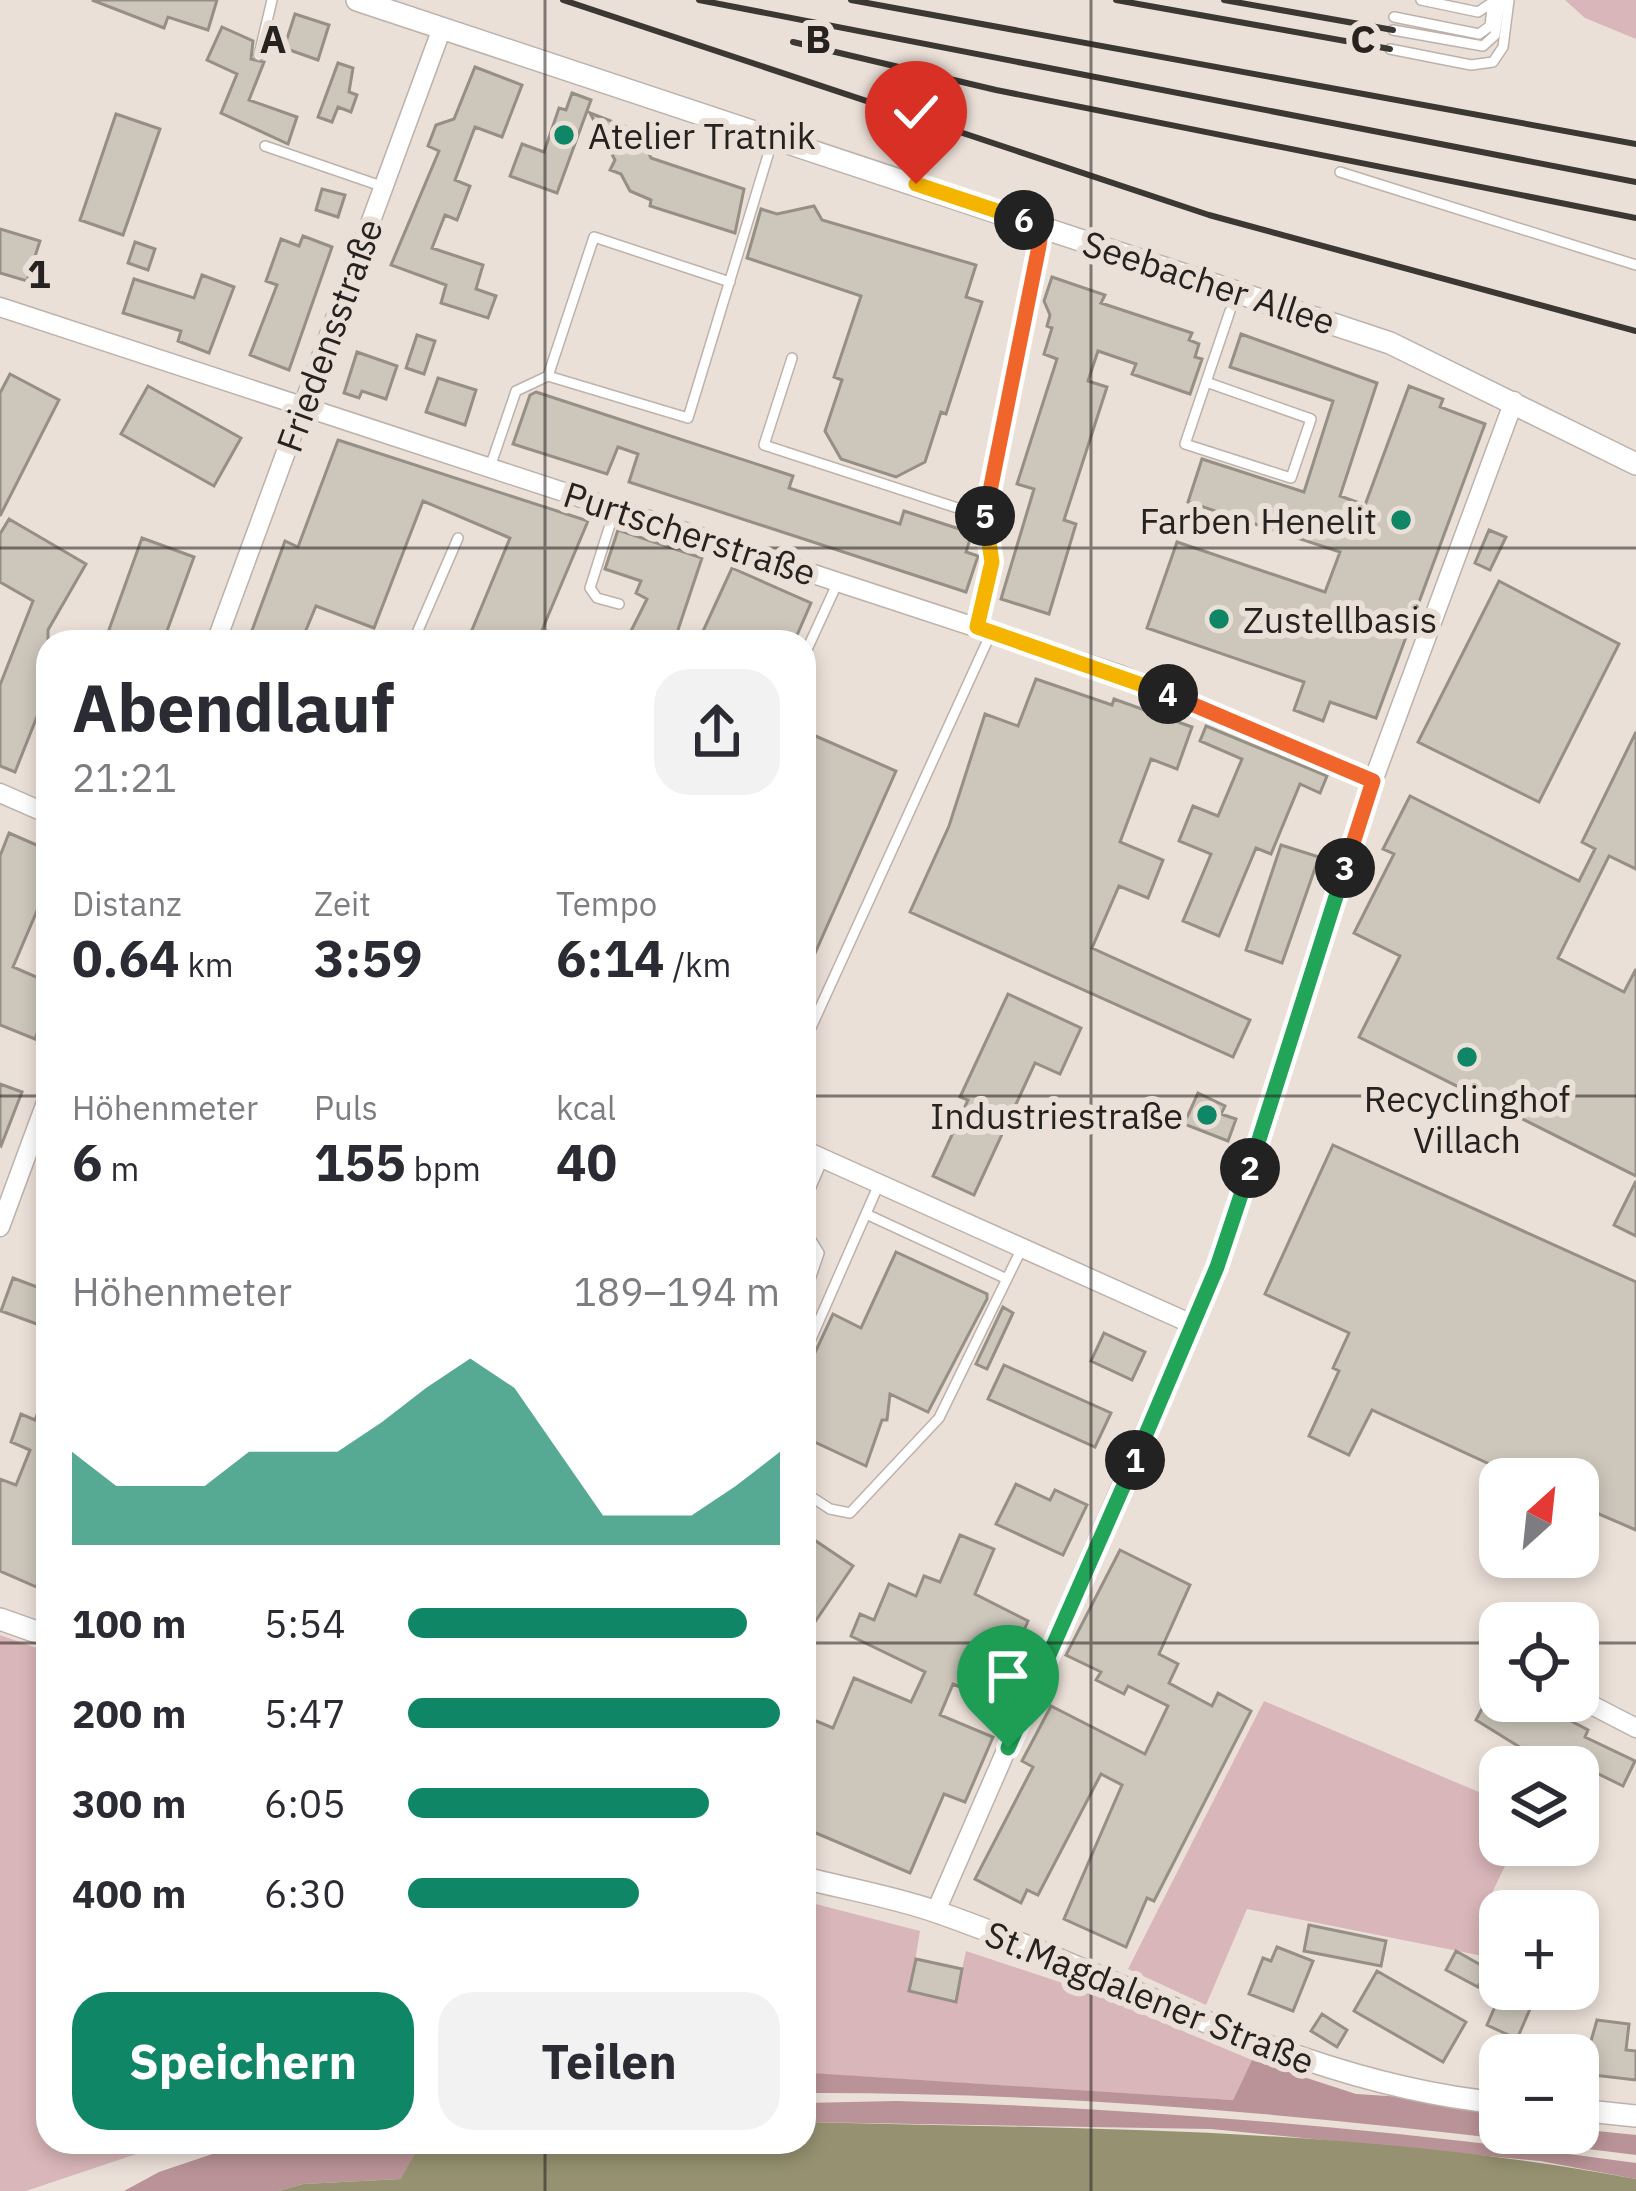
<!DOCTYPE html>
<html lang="de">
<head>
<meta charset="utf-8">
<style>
	body { margin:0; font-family:"IBM Plex Sans",sans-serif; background:#f2f2f3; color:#2b2b33; height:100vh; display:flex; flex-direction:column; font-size:45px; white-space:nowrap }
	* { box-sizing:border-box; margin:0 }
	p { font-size:39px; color:#7c7c81 }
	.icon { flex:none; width:66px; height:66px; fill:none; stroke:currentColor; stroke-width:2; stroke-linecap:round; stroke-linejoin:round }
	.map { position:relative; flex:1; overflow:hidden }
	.side { position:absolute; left:36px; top:630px; width:780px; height:1524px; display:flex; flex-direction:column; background:#fff; border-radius:36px; box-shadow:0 6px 18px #0003 }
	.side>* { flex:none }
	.needle { width:78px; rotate:27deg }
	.tools { position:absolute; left:1479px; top:1458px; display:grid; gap:24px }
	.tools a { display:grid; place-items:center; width:120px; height:120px; border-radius:24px; background:#fff; box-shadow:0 6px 18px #0003; font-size:60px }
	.pin { position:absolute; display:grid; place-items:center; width:102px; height:102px; color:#fff; margin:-123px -51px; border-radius:50% 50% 50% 0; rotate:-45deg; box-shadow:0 0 12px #0007 }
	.pin .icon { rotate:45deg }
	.km { position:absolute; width:60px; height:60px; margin:-30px; border-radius:50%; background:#222; color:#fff; font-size:33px; line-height:60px; text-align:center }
	.round { display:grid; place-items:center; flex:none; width:126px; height:126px; border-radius:36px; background:#f2f2f3 }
	.head { display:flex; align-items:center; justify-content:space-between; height:204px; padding:0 36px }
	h1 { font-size:66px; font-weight:800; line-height:90px }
	.stats { display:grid; grid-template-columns:repeat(3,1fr); gap:18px; height:204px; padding:12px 36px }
	.stats div { display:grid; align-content:center }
	.stats b { font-size:51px; font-weight:800 }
	.stats small { font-size:33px; font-weight:400 }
	.stats p { font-size:33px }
	.chart { height:336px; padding:24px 36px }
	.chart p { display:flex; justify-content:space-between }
	.chart svg { width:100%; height:216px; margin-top:12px; fill:#0f8666; opacity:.7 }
	.cta { display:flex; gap:24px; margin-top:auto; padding:24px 36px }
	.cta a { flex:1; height:138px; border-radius:36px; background:#0f8666; color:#fff; font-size:48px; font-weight:800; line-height:138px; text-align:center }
	.cta a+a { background:#f2f2f3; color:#2b2b33 }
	ul { padding:0 36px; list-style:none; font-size:39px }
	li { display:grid; grid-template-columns:192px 144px 1fr; align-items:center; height:90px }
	li i { height:30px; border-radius:15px; background:#0f8666 }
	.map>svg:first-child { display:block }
</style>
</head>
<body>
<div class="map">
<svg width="1636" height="2191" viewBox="0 0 1636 2191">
	<rect width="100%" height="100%" fill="#ebe0d8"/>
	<path fill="#d9b6b9" d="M 1565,0 L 1636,0 L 1636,39 L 1585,18 Z
		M 0,1635 L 48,1652 L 48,2142 L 156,2142 L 157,2147 L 26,2191 L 0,2191 Z
		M 1264,1701 L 1500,1801 L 1500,1845 L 1515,1845 L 1481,1916 L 1493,1958 L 1247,1909 L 1206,2005 L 1128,1969 Z
		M 804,1901 L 920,1931 L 910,1991 L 955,2001 L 966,1951 L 1090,1992 L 1252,2060 L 1233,2100 L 804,2073 Z"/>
	<path fill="#b99397" d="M 1252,2060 L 1356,2094 L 1419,2098 L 1500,2116 L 1500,2133 L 1578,2129 L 1636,2135 L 1636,2155 C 1359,2120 1084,2092 804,2093 L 804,2073 L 811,2073 L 1233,2100 Z
		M 897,2101 C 1145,2108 1391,2129 1636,2163 L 1636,2179 L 1540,2161 L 1211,2129 L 804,2122 L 804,2103 Z
		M 248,2142 L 462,2142 L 462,2144 L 416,2151 L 402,2179 L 303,2184 L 279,2191 L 124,2191 L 159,2172 Z"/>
	<path fill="#969271" d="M 804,2122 C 1083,2129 1361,2127 1636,2179 L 1636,2191 L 279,2191 L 303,2184 L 401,2179 L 416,2151 L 472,2142 L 804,2142 Z"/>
	<path fill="#ccc6bb" stroke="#958f85" stroke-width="3" d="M 92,0 L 217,0 L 208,30 L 168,17 L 164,28 Z
		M 295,14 L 329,25 L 318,60 L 284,48 Z
		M 222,27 L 253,41 L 251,59 L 264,62 L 249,100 L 297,117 L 288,144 L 221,113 L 237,74 L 207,60 Z
		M 338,63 L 353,68 L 349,92 L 357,95 L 351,112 L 338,107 L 332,122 L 318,117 Z
		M 475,67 L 522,85 L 502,137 L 475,127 L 455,180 L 470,186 L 457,220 L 445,215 L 432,248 L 483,265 L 476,289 L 496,296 L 488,318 L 441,303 L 446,285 L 391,265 L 439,151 L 428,146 L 436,125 L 454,119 Z
		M 572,93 L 591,100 L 557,193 L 510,176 L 522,144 L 544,152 L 559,108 L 566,110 Z
		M 590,113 L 645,134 L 642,140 L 651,158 L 744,189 L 735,233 L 650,206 L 651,200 L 630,191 L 621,174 L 610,170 L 615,160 Z
		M 116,114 L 160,129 L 123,235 L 80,220 Z
		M 322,189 L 345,195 L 338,217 L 316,210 Z
		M 814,206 L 822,220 L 976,265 L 966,297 L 982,302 L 946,414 L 941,412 L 925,462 L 896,477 L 841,459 L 825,431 L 842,380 L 834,377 L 861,296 L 747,258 L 761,209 L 777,214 Z
		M 0,229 L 40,241 L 27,281 L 0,273 Z
		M 303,236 L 332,247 L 289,370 L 250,355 L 277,285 L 266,281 L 281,239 L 299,246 Z
		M 135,242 L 155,249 L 148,270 L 128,263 Z
		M 202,275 L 234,287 L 209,353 L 178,341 L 181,331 L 123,313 L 134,279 L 194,298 Z
		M 1052,277 L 1105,295 L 1101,303 L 1192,333 L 1189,340 L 1199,344 L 1195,357 L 1202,359 L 1190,394 L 1132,374 L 1136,364 L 1098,351 L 1088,381 L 1107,387 L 1064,520 L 1076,524 L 1049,614 L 1001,599 L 1034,489 L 1017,484 L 1057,359 L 1044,354 L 1052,328 L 1047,326 L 1050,315 L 1044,301 Z
		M 1241,334 L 1377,383 L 1340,496 L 1365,505 L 1409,386 L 1443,399 L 1440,407 L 1485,424 L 1376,718 L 1330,702 L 1323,721 L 1294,710 L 1304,682 L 1147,628 L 1177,542 L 1325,592 L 1340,552 L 1188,502 L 1202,459 L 1304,492 L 1333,401 L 1230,367 Z
		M 417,335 L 435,341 L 424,374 L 406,368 Z
		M 357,352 L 397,366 L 386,399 L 362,391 L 359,398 L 344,393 Z
		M 10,374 L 59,400 L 0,516 L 0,393 Z
		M 438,378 L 476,390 L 465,425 L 426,412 Z
		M 148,386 L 241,438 L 214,486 L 121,434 Z
		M 536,392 L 793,476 L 789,488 L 900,524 L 904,511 L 972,533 L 966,552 L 978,556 L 966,592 L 629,482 L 638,454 L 618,447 L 607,474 L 513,444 L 530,395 Z
		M 338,440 L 588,521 L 537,642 L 467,642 L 510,538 L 423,501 L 374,628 L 316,606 L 301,642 L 275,642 L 251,633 L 285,541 L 298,547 Z
		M 9,519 L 86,564 L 48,630 L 48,689 L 15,772 L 0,766 L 0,685 L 33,601 L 0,582 L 0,534 Z
		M 618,530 L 702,558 L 674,642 L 628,637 L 647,599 L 636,593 L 641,581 L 605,569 Z
		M 1489,530 L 1506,537 L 1490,570 L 1475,563 Z
		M 142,538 L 194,557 L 163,642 L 118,642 L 106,638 Z
		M 732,568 L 811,603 L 794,642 L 764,633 L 760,642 L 698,642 Z
		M 1499,581 L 1619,644 L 1539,802 L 1418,742 Z
		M 1036,679 L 1112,705 L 1114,699 L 1192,727 L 1177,769 L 1151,759 L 1120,842 L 1163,860 L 1148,898 L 1119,886 L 1092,948 L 1250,1020 L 1233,1057 L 910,912 L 949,826 L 985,714 L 1018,726 Z
		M 1206,726 L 1327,776 L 1320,793 L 1300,784 L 1271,854 L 1256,848 L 1219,936 L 1183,921 L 1211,854 L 1179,841 L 1193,806 L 1218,816 L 1242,759 L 1200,741 Z
		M 804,731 L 896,771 L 804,978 Z
		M 1636,732 L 1636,869 L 1609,856 L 1558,958 L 1624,992 L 1636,969 L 1636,1176 L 1359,1037 L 1400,956 L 1354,933 L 1394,854 L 1383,849 L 1410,796 L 1579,881 L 1595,849 L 1582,842 Z
		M 9,833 L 48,850 L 48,885 L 13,967 L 48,982 L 48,1007 L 35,1039 L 0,1025 L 0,856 Z
		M 1281,845 L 1319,857 L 1282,963 L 1246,950 Z
		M 1008,994 L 1081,1028 L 1060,1074 L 1035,1063 L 974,1195 L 933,1176 L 968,1100 L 960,1097 Z
		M 0,1084 L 22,1092 L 1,1146 L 0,1145 Z
		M 1198,1093 L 1225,1106 L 1221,1114 L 1236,1119 L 1228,1141 L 1184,1124 Z
		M 1333,1145 L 1636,1282 L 1636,1530 L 1578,1505 L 1578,1479 L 1522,1479 L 1372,1410 L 1349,1455 L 1309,1436 L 1339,1371 L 1333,1368 L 1349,1333 L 1265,1294 Z
		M 1636,1181 L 1636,1236 L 1614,1225 Z
		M 896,1252 L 987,1294 L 987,1299 L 928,1412 L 890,1394 L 887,1420 L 882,1420 L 866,1466 L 804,1437 L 804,1376 L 833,1314 L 861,1328 Z
		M 13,1278 L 48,1291 L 48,1328 L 1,1311 Z
		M 1003,1307 L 1013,1313 L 987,1369 L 976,1364 Z
		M 1104,1333 L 1145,1352 L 1132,1380 L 1091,1361 Z
		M 1004,1365 L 1111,1413 L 1095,1447 L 988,1399 Z
		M 47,1390 L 48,1391 L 48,1592 L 0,1571 L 0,1479 L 16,1485 L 30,1450 L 11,1442 L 21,1414 L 35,1420 Z
		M 1016,1484 L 1050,1500 L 1055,1490 L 1087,1505 L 1063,1555 L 996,1524 Z
		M 804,1533 L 853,1566 L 804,1638 Z
		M 960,1535 L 994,1549 L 975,1594 L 1028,1621 L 1014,1653 L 1021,1656 L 1000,1704 L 953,1684 L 940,1715 L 993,1737 L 965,1802 L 944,1794 L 910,1873 L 804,1828 L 804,1716 L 833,1728 L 854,1678 L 911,1702 L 925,1672 L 851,1636 L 860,1614 L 874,1620 L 889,1584 L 916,1596 L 924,1576 L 940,1582 Z
		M 1120,1550 L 1190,1585 L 1159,1654 L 1178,1664 L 1169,1683 L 1212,1706 L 1218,1693 L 1251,1711 L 1154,1901 L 1147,1898 L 1126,1947 L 1064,1919 L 1122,1785 L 1101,1774 L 1038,1895 L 1027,1890 L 1021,1903 L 975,1879 L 1033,1767 L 1022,1761 L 1051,1706 L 1145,1754 L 1168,1706 L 1128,1686 L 1124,1694 L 1096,1680 L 1101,1672 L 1066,1655 Z
		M 1500,1675 L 1500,1701 L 1533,1701 L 1588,1730 L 1585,1737 L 1635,1761 L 1623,1786 L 1572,1761 L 1569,1767 L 1552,1767 L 1476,1720 Z
		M 1309,1925 L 1386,1941 L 1381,1966 L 1304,1951 Z
		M 1277,1947 L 1313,1961 L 1293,2011 L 1249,1994 L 1263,1958 L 1271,1961 Z
		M 1456,1951 L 1488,1969 L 1478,1987 L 1446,1970 Z
		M 916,1959 L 962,1969 L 956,2002 L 909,1991 Z
		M 1377,1971 L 1466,2022 L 1443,2062 L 1354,2011 Z
		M 1500,1995 L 1530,2009 L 1517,2039 L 1487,2025 Z
		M 1322,2014 L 1347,2030 L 1337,2047 L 1311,2031 Z
		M 1597,2020 L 1629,2024 L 1626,2050 L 1636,2051 L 1636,2080 L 1593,2075 L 1595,2056 L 1587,2055 Z"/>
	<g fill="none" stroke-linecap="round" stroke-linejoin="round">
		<g stroke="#bdb2ab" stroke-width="12">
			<path id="service" d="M 1421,0 L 1478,12 L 1493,2
				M 1394,17 L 1479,34 L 1490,26 L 1493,0
				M 1393,30 L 1483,46 L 1495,35 L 1500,0
				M 1390,49 L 1471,65 L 1493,62 L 1503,47 L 1509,0
				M 259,55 L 272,0
				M 265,146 L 384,187
				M 1340,172 L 1636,265
				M 792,358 L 764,445 L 985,517
				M 548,376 L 594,237 L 730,282
				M 1206,382 L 1311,419 L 1291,478 L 1185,444 L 1230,311
				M 490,467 L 516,391 L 548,376 L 688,418 L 772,142
				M 615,509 L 590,588 L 597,598 L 619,604
				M 978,627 L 992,562 L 985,517 L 1041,231
				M 413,642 L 458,538
				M 804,656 L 837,584
				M 804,1043 L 991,633
				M 804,1203 L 823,1159
				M 866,1214 L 1007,1279
				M 804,1229 L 819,1253 L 804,1297
				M 804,1355 L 879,1184
				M 804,1492 L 830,1509 L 850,1513 L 939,1418 L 1022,1248"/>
		</g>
		<g stroke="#bdb2ab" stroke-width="21">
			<path id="minor" d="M 0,307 L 1118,674 L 1373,781
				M 216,642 L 442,28
				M 0,793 L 48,814
				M 804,1150 L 1194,1325
				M 0,1227 L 48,1097
				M 1578,1698 L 1636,1728
				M 936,1911 L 1217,1267 L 1373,781 L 1514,401"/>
		</g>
		<g stroke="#bdb2ab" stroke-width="24">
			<path id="tertiary" d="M 357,0 L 1390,343 L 1636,464
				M 0,1619 L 48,1636
				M 804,1878 C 848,1889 894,1897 937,1912 C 1124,1977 1299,2084 1500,2103
				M 1578,2110 L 1636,2116"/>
		</g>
		<use href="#service" stroke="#fff" stroke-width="9"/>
		<use href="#minor" stroke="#fff" stroke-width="18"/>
		<use href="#tertiary" stroke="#fff" stroke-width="21"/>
		<path stroke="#3b3733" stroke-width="6" d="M 563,0 L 1209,215 L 1636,331
			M 699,0 L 1636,182
			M 851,0 L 1636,144
			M 1116,0 L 1390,49
			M 1224,0 L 1393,30
			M 793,42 L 996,90 L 1636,218"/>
	</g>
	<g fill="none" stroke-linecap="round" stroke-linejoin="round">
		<g stroke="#fff" stroke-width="24">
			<path id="split-1" d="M 1008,1748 L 1135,1460"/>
		</g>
		<g stroke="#fff" stroke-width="24">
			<path id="split-2" d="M 1135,1460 L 1217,1267 L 1250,1168"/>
		</g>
		<g stroke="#fff" stroke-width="24">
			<path id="split-3" d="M 1250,1168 L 1345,868"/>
		</g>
		<g stroke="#fff" stroke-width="24">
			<path id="split-4" d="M 1168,694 L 1373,781 L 1345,868"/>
		</g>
		<g stroke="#fff" stroke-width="24">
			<path id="split-5" d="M 985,516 L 992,562 L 977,627 L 1168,694"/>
		</g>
		<g stroke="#fff" stroke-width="24">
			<path id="split-6" d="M 985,516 L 1039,246 L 1042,226 L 1024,220"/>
		</g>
		<g stroke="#fff" stroke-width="24">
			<path id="split-7" d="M 916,184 L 1024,220"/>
		</g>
		<use href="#split-1" stroke="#22a559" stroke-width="15"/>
		<use href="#split-2" stroke="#22a559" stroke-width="15"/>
		<use href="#split-3" stroke="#22a559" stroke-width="15"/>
		<use href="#split-4" stroke="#f0652b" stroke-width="15"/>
		<use href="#split-5" stroke="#f5b400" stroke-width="15"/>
		<use href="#split-6" stroke="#f0652b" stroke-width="15"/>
		<use href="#split-7" stroke="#f5b400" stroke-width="15"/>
	</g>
	<path fill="none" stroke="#26221f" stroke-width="3" stroke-opacity="0.55" d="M 545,0 L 545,642M 1091,0 L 1091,2191M 0,548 L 1636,548M 0,1096 L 48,1096M 804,1096 L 1636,1096M 0,1643 L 48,1643M 804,1643 L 1500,1643M 1578,1643 L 1636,1643M 545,2142 L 545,2191"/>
	<g fill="#0f8666" stroke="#ebe0d8" stroke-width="4.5">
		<circle cx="564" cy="135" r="12"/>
		<circle cx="1401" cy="520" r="12"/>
		<circle cx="1219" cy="619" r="12"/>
		<circle cx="1467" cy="1057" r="12"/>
		<circle cx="1207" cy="1115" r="12"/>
	</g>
	<g text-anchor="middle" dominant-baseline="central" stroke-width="12" stroke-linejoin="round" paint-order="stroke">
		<g font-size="36" fill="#26221f" stroke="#ebe0d8" text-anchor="start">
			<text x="588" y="135">Atelier Tratnik</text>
			<text x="1377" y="520" text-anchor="end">Farben Henelit</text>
			<text x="1243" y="619">Zustellbasis</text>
			<text x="1467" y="1098" text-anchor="middle">Recyclinghof<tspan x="1467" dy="41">Villach</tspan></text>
			<text x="1183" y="1115" text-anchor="end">Industriestraße</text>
		</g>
		<g font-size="36" fill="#26221f" stroke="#ebe0d8">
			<text transform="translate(1209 282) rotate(18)">Seebacher Allee</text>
			<text transform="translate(329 335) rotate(-70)">Friedensstraße</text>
			<text transform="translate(690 533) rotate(18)">Purtscherstraße</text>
			<text transform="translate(1150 1997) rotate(22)">St.Magdalener Straße</text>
		</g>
	</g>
	<g font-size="39" text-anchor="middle" font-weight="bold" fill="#26221f" stroke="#ebe0d8" stroke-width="12" stroke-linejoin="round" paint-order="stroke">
		<text x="273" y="53">A</text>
		<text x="818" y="53">B</text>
		<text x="1363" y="53">C</text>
		<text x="39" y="288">1</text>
	</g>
</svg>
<div class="tools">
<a><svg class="needle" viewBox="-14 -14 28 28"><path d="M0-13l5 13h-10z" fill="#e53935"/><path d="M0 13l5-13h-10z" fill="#7c7c81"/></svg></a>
<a><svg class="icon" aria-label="locate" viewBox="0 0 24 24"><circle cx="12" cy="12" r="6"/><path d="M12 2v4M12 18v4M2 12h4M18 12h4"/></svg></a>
<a><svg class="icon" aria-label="layers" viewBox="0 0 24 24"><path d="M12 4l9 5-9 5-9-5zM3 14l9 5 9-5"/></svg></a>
<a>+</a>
<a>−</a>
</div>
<div class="pin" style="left:1008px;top:1748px;background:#1e9e55"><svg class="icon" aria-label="arrive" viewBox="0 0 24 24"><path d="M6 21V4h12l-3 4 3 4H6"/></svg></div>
<div class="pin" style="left:916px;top:184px;background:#d93025"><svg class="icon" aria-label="check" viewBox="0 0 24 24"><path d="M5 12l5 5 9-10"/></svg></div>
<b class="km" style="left:1135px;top:1460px">1</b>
<b class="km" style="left:1250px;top:1168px">2</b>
<b class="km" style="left:1345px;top:868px">3</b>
<b class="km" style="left:1168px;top:694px">4</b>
<b class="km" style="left:985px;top:516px">5</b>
<b class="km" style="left:1024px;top:220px">6</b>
<section class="side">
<div class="head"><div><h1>Abendlauf</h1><p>21:21</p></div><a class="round"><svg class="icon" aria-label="share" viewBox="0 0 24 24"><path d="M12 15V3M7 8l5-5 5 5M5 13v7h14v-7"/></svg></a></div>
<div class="stats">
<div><p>Distanz</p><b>0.64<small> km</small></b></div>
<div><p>Zeit</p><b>3:59</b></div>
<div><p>Tempo</p><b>6:14<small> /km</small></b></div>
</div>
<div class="stats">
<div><p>Höhenmeter</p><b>6<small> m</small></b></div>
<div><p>Puls</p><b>155<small> bpm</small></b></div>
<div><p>kcal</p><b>40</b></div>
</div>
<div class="chart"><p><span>Höhenmeter</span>189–194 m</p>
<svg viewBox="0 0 160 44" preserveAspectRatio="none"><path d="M0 44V25L10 32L20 32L30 32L40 25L50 25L60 25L70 19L80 12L90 6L100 12L110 25L120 38L130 38L140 38L150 32L160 25V44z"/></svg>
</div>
<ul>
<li><b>100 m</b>5:54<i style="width:91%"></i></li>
<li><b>200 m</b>5:47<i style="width:100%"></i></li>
<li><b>300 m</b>6:05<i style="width:81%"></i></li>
<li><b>400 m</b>6:30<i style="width:62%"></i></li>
</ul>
<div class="cta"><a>Speichern</a><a>Teilen</a></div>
</section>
</div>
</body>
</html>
